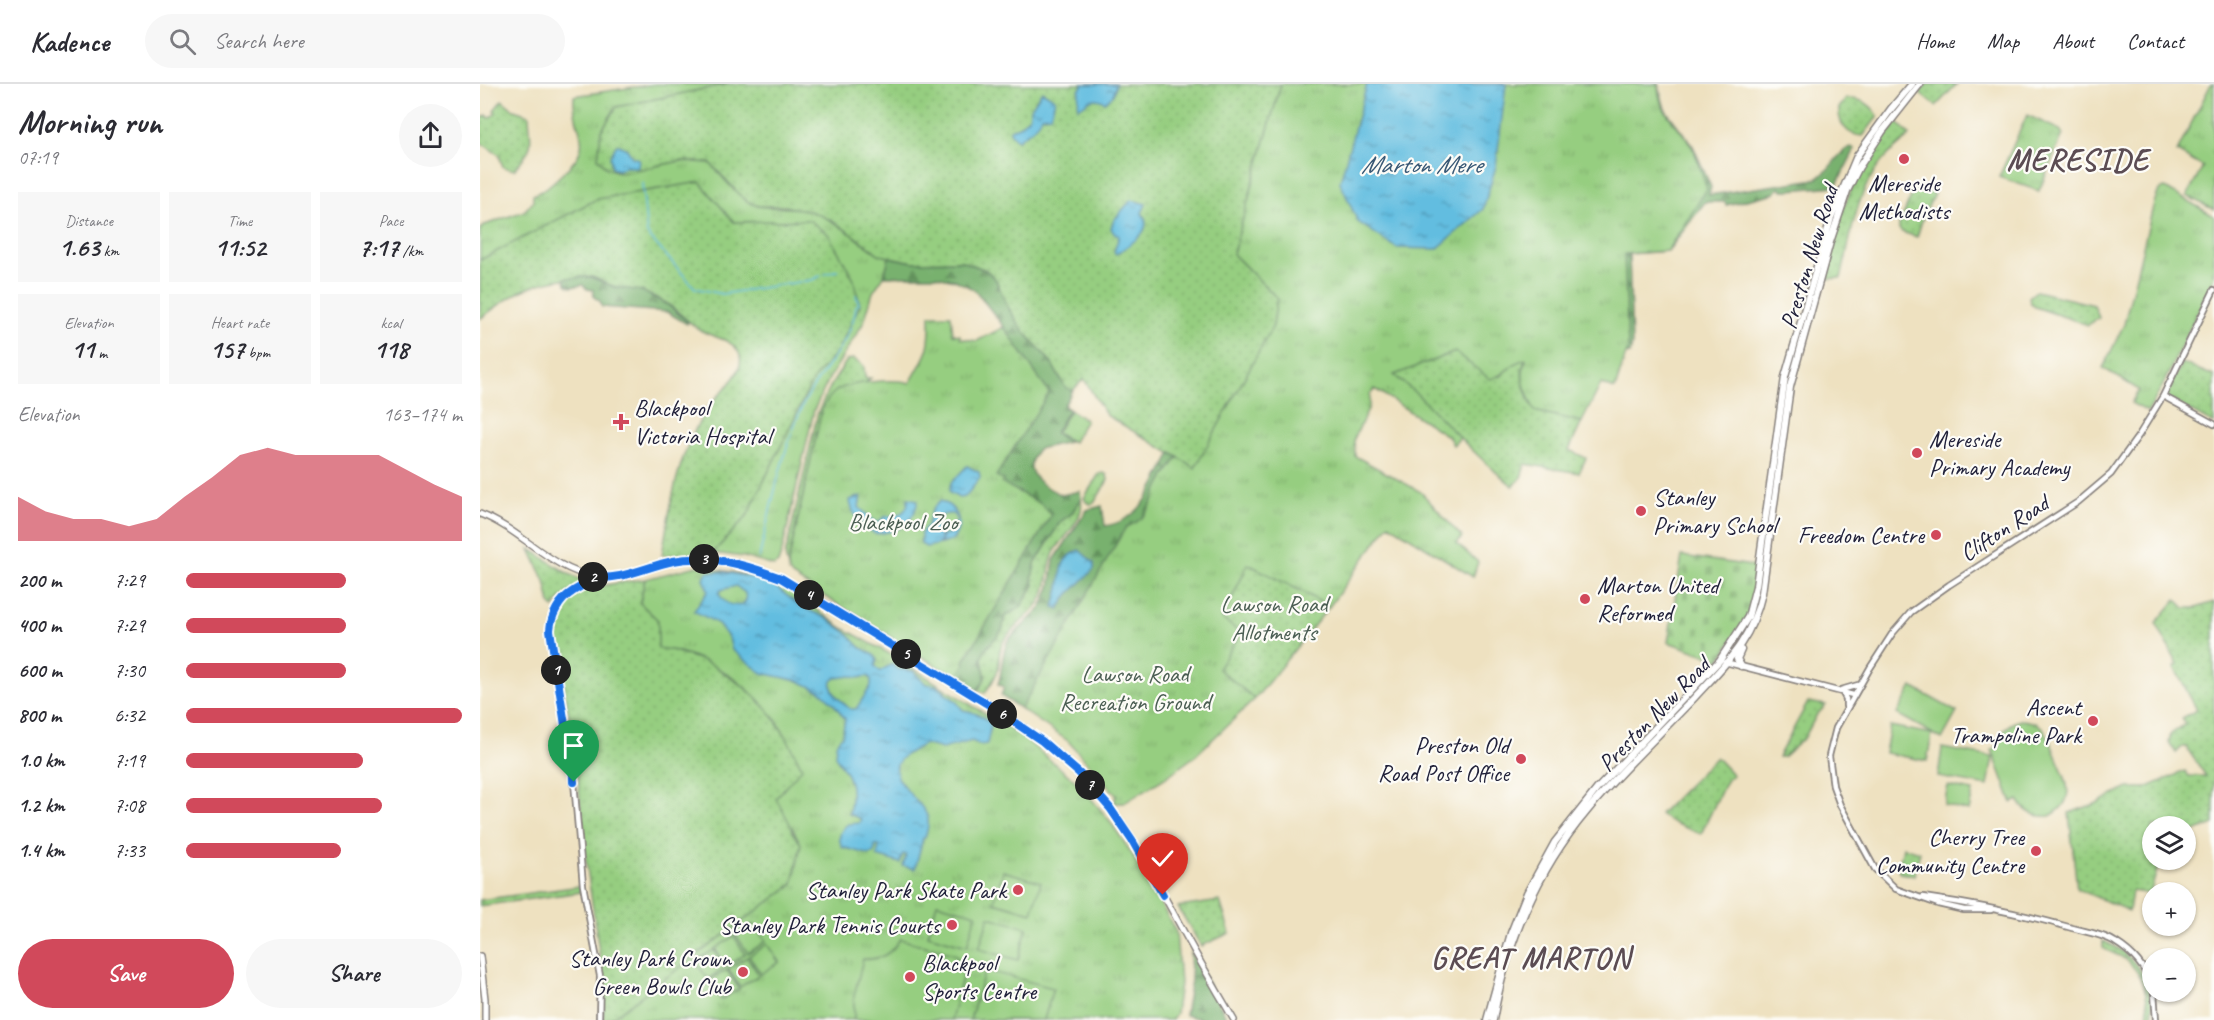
<!DOCTYPE html>
<html lang="en">
<head>
<meta charset="utf-8">
<style>
	body { margin:0; font-family:Caveat,sans-serif; background:#f7f7f7; color:#2b2b33; height:100vh; display:flex; flex-direction:column; font-size:22px; white-space:nowrap }
	* { box-sizing:border-box; margin:0 }
	p { font-size:20px; color:#7c7c81 }
	.icon { flex:none; width:33px; height:33px; fill:none; stroke:currentColor; stroke-width:2; stroke-linecap:round; stroke-linejoin:round }
	.map { position:relative; flex:1; overflow:hidden }
	.drawer { display:flex; flex-direction:column; background:#fff; width:480px }
	.drawer>* { flex:none }
	.tools { position:absolute; left:1662px; top:732px; display:grid; gap:12px }
	.tools a { display:grid; place-items:center; width:54px; height:54px; border-radius:50%; background:#fff; box-shadow:0 2px 4px #0004; font-size:30px }
	.pin { position:absolute; display:grid; place-items:center; width:51px; height:51px; color:#fff; margin:-62px -26px; border-radius:50% 50% 50% 0; rotate:-45deg; box-shadow:0 0 6px #0007 }
	.pin .icon { rotate:45deg }
	.km { position:absolute; width:30px; height:30px; margin:-15px; border-radius:50%; background:#222; color:#fff; font-size:16px; line-height:30px; text-align:center }
	.round { display:grid; place-items:center; flex:none; width:63px; height:63px; border-radius:32px; background:#f7f7f7 }
	.head { display:flex; align-items:center; justify-content:space-between; height:102px; padding:0 18px }
	h1 { font-size:33px; font-weight:600; line-height:45px }
	.stats { display:grid; grid-template-columns:repeat(3,1fr); gap:9px; height:102px; padding:6px 18px }
	.stats div { display:grid; align-content:center; border-radius:0px; background:#f7f7f7; text-align:center }
	.stats b { font-size:26px; font-weight:600 }
	.stats small { font-size:16px; font-weight:400 }
	.stats p { font-size:16px }
	.chart { height:168px; padding:12px 18px }
	.chart p { display:flex; justify-content:space-between }
	.chart svg { width:100%; height:108px; margin-top:6px; fill:#d1495b; opacity:.7 }
	.cta { display:flex; gap:12px; margin-top:auto; padding:12px 18px }
	.cta a { flex:1; height:69px; border-radius:36px; background:#d1495b; color:#fff; font-size:24px; font-weight:600; line-height:69px; text-align:center }
	.cta a+a { background:#f7f7f7; color:#2b2b33 }
	ul { padding:0 18px; list-style:none; font-size:20px }
	li { display:grid; grid-template-columns:96px 72px 1fr; align-items:center; height:45px }
	li i { height:15px; border-radius:8px; background:#d1495b }
	header { display:flex; align-items:center; gap:36px; box-sizing:border-box; height:84px; padding:0 30px; background:#fff; border-bottom:2px solid #e1e1e2 }
	header strong { font-size:28px }
	nav { display:flex; gap:33px; margin-inline-start:auto; font-size:21px }
	.search { width:420px; height:54px; background:#f7f7f7; display:flex; align-items:center; gap:15px; box-sizing:border-box; padding:0 21px; border-radius:33px; color:#7c7c81; font-size:22px }
	main { display:flex; flex:1; min-height:0 }
	.map>svg:first-child { display:block }
</style>
</head>
<body>
<header>
<strong>Kadence</strong>
<div class="search"><svg class="icon" aria-label="search" viewBox="0 0 24 24"><circle cx="10" cy="10" r="6"/><path d="M15 15l6 6"/></svg>Search here</div>
<nav><a>Home</a><a>Map</a><a>About</a><a>Contact</a></nav>
</header>
<main>
<section class="drawer">
<div class="head"><div><h1>Morning run</h1><p>07:19</p></div><a class="round"><svg class="icon" aria-label="share" viewBox="0 0 24 24"><path d="M12 15V3M7 8l5-5 5 5M5 13v7h14v-7"/></svg></a></div>
<div class="stats">
<div><p>Distance</p><b>1.63<small> km</small></b></div>
<div><p>Time</p><b>11:52</b></div>
<div><p>Pace</p><b>7:17<small> /km</small></b></div>
</div>
<div class="stats">
<div><p>Elevation</p><b>11<small> m</small></b></div>
<div><p>Heart rate</p><b>157<small> bpm</small></b></div>
<div><p>kcal</p><b>118</b></div>
</div>
<div class="chart"><p><span>Elevation</span>163–174 m</p>
<svg viewBox="0 0 160 44" preserveAspectRatio="none"><path d="M0 44V26L10 32L20 35L30 35L40 38L50 35L60 26L70 18L80 9L90 6L100 9L110 9L120 9L130 9L140 15L150 21L160 26V44z"/></svg>
</div>
<ul>
<li><b>200 m</b>7:29<i style="width:58%"></i></li>
<li><b>400 m</b>7:29<i style="width:58%"></i></li>
<li><b>600 m</b>7:30<i style="width:58%"></i></li>
<li><b>800 m</b>6:32<i style="width:100%"></i></li>
<li><b>1.0 km</b>7:19<i style="width:64%"></i></li>
<li><b>1.2 km</b>7:08<i style="width:71%"></i></li>
<li><b>1.4 km</b>7:33<i style="width:56%"></i></li>
</ul>
<div class="cta"><a>Save</a><a>Share</a></div>
</section>
<div class="map">
<svg width="1734" height="936" viewBox="0 0 1734 936">
	<defs>
		<pattern id="grass-dots" width="8" height="8" patternUnits="userSpaceOnUse" patternTransform="scale(1.5)"><rect width="8" height="8" fill="#96ce80"/><path d="M2 2h.1M6 6h.1" fill="none" stroke="#81b170" stroke-width="1.8" stroke-linecap="round"/></pattern>
		<pattern id="forest-firs" width="22" height="20" patternUnits="userSpaceOnUse" patternTransform="scale(1.5)"><rect width="22" height="20" fill="#78b16e"/><path d="M5 1l3.5 6h-7zM16 11l3.5 6h-7z" fill="#62905c"/></pattern>
		<pattern id="cemetery-stones" width="16" height="16" patternUnits="userSpaceOnUse" patternTransform="scale(1.5)"><rect width="16" height="16" fill="#96ce80"/><path d="M2 7V4a2 2 0 0 1 4 0v3zM10 15v-3a2 2 0 0 1 4 0v3z" fill="#81b170"/></pattern>
		<pattern id="park-tufts" width="24" height="20" patternUnits="userSpaceOnUse" patternTransform="scale(1.5)"><rect width="24" height="20" fill="#96ce80"/><path d="M3 7l-1-3M5 7V3M7 7l1-3M15 17l-1-3M17 17v-4M19 17l1-3" fill="none" stroke="#81b170"/></pattern>
		<pattern id="water-ripples" width="26" height="14" patternUnits="userSpaceOnUse" patternTransform="scale(1.5)"><rect width="26" height="14" fill="#62bde0"/><path d="M2 4q2-2 4 0t4 0M15 11q2-2 4 0t4 0" fill="none" stroke="#5099b7"/></pattern>
	</defs>
	<rect width="100%" height="100%" fill="#fdfcf7"/>
	<filter id="ink" filterUnits="userSpaceOnUse"><feTurbulence type="fractalNoise" baseFrequency=".0167" numOctaves="2"/><feDisplacementMap in="SourceGraphic" scale="12" xChannelSelector="R" yChannelSelector="G"/><feConvolveMatrix kernelMatrix="1 2 1 2 8 2 1 2 1" color-interpolation-filters="sRGB"/></filter>
	<filter id="wash" filterUnits="userSpaceOnUse"><feTurbulence type="fractalNoise" baseFrequency=".008" numOctaves="4" result="noise"/><feDisplacementMap in="SourceGraphic" scale="24" xChannelSelector="R" yChannelSelector="G"/><feGaussianBlur stdDeviation="1.35" result="paint"/><feColorMatrix in="noise" values="0 0 0 0 0 0 0 0 0 0 0 0 0 0 0 0 0 1.4 0 .05"/><feComposite in="paint" operator="in"/></filter>
	<g filter="url(#wash)">
		<rect width="100%" height="100%" fill="#eee1c0"/>
		<path fill="url(#grass-dots)" stroke="#5c785e" stroke-width="1.5" d="M 248,0 L 801,0 L 753,170 L 797,214 L 793,242 L 715,384 L 626,331 L 604,295 L 592,307 L 585,303 L 570,277 L 541,244 L 526,220 L 516,196 L 506,186 L 482,177 L 433,178 L 400,171 L 352,136 L 306,122 L 278,122 L 267,118 L 230,79 L 201,77 L 141,89 L 127,84 L 118,74 L 121,47 L 136,23 Z
			M 1447,0 L 1477,0 L 1456,22 L 1440,9 Z
			M 1366,15 C 1380,14 1391,19 1398,32 L 1383,52 C 1367,52 1358,39 1359,24 Z
			M 22,16 L 34,26 L 49,31 C 50,62 57,59 34,86 L 23,83 L 19,71 L 0,58 L 0,35 L 7,31 L 9,34 L 16,29 L 14,26 Z
			M 1417,38 L 1430,51 C 1420,61 1408,69 1400,80 C 1374,112 1371,156 1361,194 L 1344,195 C 1352,169 1356,142 1366,118 C 1378,88 1396,63 1417,38 Z
			M 220,98 L 254,138 L 329,136 L 348,149 L 373,193 L 380,221 L 358,266 L 333,296 L 267,432 L 233,469 L 182,471 C 191,418 196,375 225,328 C 234,312 265,292 260,272 C 256,255 233,254 220,246 C 208,238 199,228 188,220 C 169,208 158,208 137,203 C 128,202 120,195 112,193 C 106,192 99,193 93,194 C 52,197 32,210 0,235 L 0,176 L 117,115 Z
			M 1439,102 L 1454,110 L 1443,133 L 1437,153 L 1422,148 L 1419,145 L 1419,141 L 1435,103 Z
			M 1556,207 L 1614,221 L 1619,234 L 1608,241 L 1555,223 L 1550,218 L 1549,213 Z
			M 975,268 L 1020,293 L 1032,280 L 1046,274 C 1037,292 1046,311 1055,327 L 1102,338 L 1089,366 L 1106,374 L 1099,389 L 1045,380 L 1041,394 L 1033,402 C 990,369 956,326 914,291 Z
			M 374,275 L 384,282 L 385,294 L 391,294 C 379,306 370,299 358,306 C 352,310 347,319 342,325 L 309,474 L 309,488 L 305,472 L 338,328 L 351,301 L 367,276 Z
			M 1702,279 L 1734,292 L 1734,340 L 1685,313 Z
			M 624,389 L 627,391 L 628,396 L 614,419 L 610,420 L 606,418 L 604,414 L 619,390 Z
			M 601,415 C 605,435 585,451 575,467 C 567,481 570,498 563,512 C 554,531 534,540 523,558 C 518,567 520,575 518,585 C 516,594 510,601 505,609 L 497,606 C 514,589 498,585 503,570 C 507,560 517,555 522,546 C 524,542 523,537 525,532 L 540,524 L 554,501 L 552,494 L 555,480 L 580,438 L 591,430 Z
			M 50,465 L 87,489 L 103,497 C 94,508 82,509 74,524 L 70,520 L 65,497 Z
			M 768,480 L 825,509 L 849,523 L 775,615 L 738,585 L 760,549 L 742,535 Z
			M 165,495 L 160,518 L 178,536 L 191,566 L 230,579 L 265,604 L 288,625 L 305,651 L 323,684 L 312,747 L 321,760 L 313,800 L 129,936 L 123,936 L 123,895 L 105,770 L 96,673 L 74,543 C 80,500 132,501 165,495 Z
			M 1696,515 L 1705,524 L 1716,524 L 1734,518 L 1734,740 L 1706,751 L 1706,753 L 1706,742 L 1672,742 L 1672,776 L 1680,776 L 1670,810 L 1652,807 L 1649,827 L 1597,805 L 1589,729 L 1615,720 L 1648,704 L 1666,704 L 1705,687 L 1709,692 L 1726,692 L 1706,663 L 1702,663 L 1696,669 L 1689,658 L 1691,650 L 1705,640 L 1702,634 L 1717,626 L 1694,583 L 1698,581 L 1676,539 Z
			M 1328,618 L 1346,621 L 1336,632 L 1325,653 L 1303,673 L 1298,673 Z
			M 1236,673 L 1253,691 L 1246,697 L 1221,750 L 1189,737 L 1180,730 Z
			M 1423,763 L 1440,768 L 1434,791 L 1420,789 L 1418,785 Z
			M 100,802 L 101,808 L 0,822 L 0,816 Z
			M 740,817 L 750,849 L 721,862 L 698,823 Z
			M 1623,857 C 1655,870 1676,900 1672,936 L 1667,936 C 1670,914 1663,889 1645,875 C 1638,870 1630,869 1623,864 Z"/>
		<path fill="url(#forest-firs)" stroke="#4d6a54" stroke-width="1.5" d="M 1172,0 L 1178,0 L 1185,25 L 1213,62 L 1231,103 L 1229,111 L 1336,95 C 1351,87 1357,68 1371,63 L 1375,65 L 1356,102 L 1309,106 L 1303,106 L 1301,104 L 1298,105 L 1295,109 L 1246,121 L 1245,118 L 1225,118 L 1188,167 L 1149,170 L 1152,261 L 1150,270 L 1146,271 L 1141,168 L 1186,38 Z
			M 409,173 L 433,178 L 482,177 L 506,186 L 516,196 L 526,220 L 541,244 L 570,277 L 585,303 L 592,307 L 584,322 L 589,325 L 575,349 L 589,358 L 558,365 C 539,389 562,402 582,411 L 600,407 L 601,415 L 591,430 L 580,438 L 555,480 L 552,494 L 554,501 L 540,524 L 525,532 C 523,537 524,542 522,546 C 517,555 507,560 503,570 C 498,585 514,589 497,606 L 403,549 L 484,577 L 559,451 L 561,420 L 522,399 L 523,396 L 505,386 L 569,309 L 524,243 L 495,206 L 475,196 L 456,192 L 404,192 Z
			M 111,193 L 134,203 L 162,207 L 188,221 L 208,238 L 207,240 L 187,228 L 122,223 L 120,217 L 114,213 L 113,206 L 107,205 L 103,201 L 91,203 L 86,200 L 85,194 Z
			M 691,369 L 698,373 C 692,382 685,391 680,401 C 671,420 668,436 646,444 L 541,625 L 521,612 L 524,603 L 518,600 C 523,585 521,570 528,556 L 561,524 L 570,503 L 574,476 L 607,426 L 622,422 L 625,442 C 665,435 674,401 691,369 Z
			M 710,867 L 748,936 L 724,936 L 705,931 L 711,896 Z"/>
		<path fill="url(#cemetery-stones)" stroke="#5c785e" stroke-width="1.5" d="M 1202,472 L 1279,483 L 1272,524 L 1240,576 L 1188,558 Z"/>
		<path fill="url(#park-tufts)" stroke="#5c785e" stroke-width="1.5" d="M 175,0 L 248,0 L 136,23 L 121,47 L 118,74 L 127,84 L 141,89 L 201,77 L 230,79 C 241,91 262,119 278,122 C 296,125 315,121 333,128 C 358,138 378,156 400,171 L 409,173 L 404,192 L 393,208 L 384,238 L 350,293 L 334,326 L 302,467 L 298,479 L 294,482 L 264,473 L 233,469 L 267,432 L 333,296 L 358,266 L 380,221 L 373,193 L 348,150 L 329,136 L 254,138 L 220,98 L 117,115 L 0,176 L 0,146 L 5,141 L 44,127 L 53,118 L 53,111 C 65,107 73,98 83,89 C 119,57 91,47 94,12 Z
			M 801,0 L 1178,0 C 1178,32 1201,40 1213,65 C 1219,77 1222,92 1227,105 L 1187,167 L 1144,170 L 1148,264 L 1135,305 L 1121,300 L 1102,338 L 1055,327 C 1046,309 1038,293 1046,275 C 1030,278 1026,292 1010,295 L 975,268 L 914,291 L 938,311 L 980,354 L 973,361 L 969,353 L 895,305 L 890,310 L 889,323 L 874,355 L 875,372 L 941,408 L 982,453 L 977,460 L 998,478 L 993,493 L 909,440 L 849,523 L 825,509 L 768,480 L 742,535 L 761,549 L 738,585 L 775,615 L 715,672 L 685,694 L 644,719 L 634,719 L 636,711 L 588,657 L 541,625 L 646,443 C 668,436 671,420 680,401 C 685,391 692,382 698,373 L 715,384 L 793,242 L 797,214 L 753,170 Z
			M 1731,0 L 1734,0 L 1734,126 L 1707,112 L 1723,83 L 1697,68 Z
			M 1547,31 L 1580,46 L 1583,50 L 1559,107 L 1519,93 Z
			M 1685,104 L 1734,132 L 1734,193 L 1682,303 L 1668,328 L 1651,319 L 1659,306 L 1623,284 L 1644,240 L 1674,119 L 1679,106 Z
			M 450,231 L 471,231 L 473,250 L 480,251 L 480,254 L 497,257 L 524,243 L 569,309 L 516,392 L 524,396 L 522,399 L 561,420 L 571,431 L 484,577 L 485,580 L 476,594 L 312,492 L 309,488 L 308,480 L 342,325 C 346,318 349,312 356,307 C 371,298 414,294 430,299 C 447,269 451,267 450,231 Z
			M 217,482 L 276,492 L 311,507 L 363,544 L 410,570 L 541,652 L 599,700 L 630,737 L 662,785 L 696,848 L 700,899 L 696,929 L 692,936 L 129,936 L 313,800 L 321,760 L 296,714 L 322,684 C 312,664 302,641 286,624 C 259,593 219,568 178,564 L 178,536 L 160,519 L 165,495 Z"/>
		<path fill="#96ce80" stroke="#5c785e" stroke-width="1.5" d="M 590,326 L 606,336 L 593,358 L 576,349 Z
			M 1432,603 L 1477,628 L 1462,655 L 1417,630 Z
			M 1540,636 C 1548,636 1555,638 1562,643 C 1569,650 1572,663 1576,672 C 1586,696 1599,716 1570,732 C 1555,733 1546,729 1538,716 L 1532,719 L 1512,666 L 1517,663 C 1519,649 1526,640 1540,636 Z
			M 1410,642 L 1452,650 L 1447,677 L 1405,669 Z
			M 1462,664 L 1513,673 L 1508,702 L 1458,693 Z
			M 1468,702 L 1493,707 L 1489,727 L 1464,721 Z
			M 523,787 L 561,798 L 552,829 L 514,818 Z
			M 457,819 L 496,830 L 487,862 L 448,851 Z
			M 509,833 L 547,844 L 538,876 L 499,865 Z
			M 273,840 L 286,857 L 268,869 L 256,851 Z
			M 254,852 L 265,870 L 247,882 L 235,865 Z
			M 420,855 L 476,871 L 484,887 L 471,936 L 374,936 L 374,912 L 383,875 C 401,876 411,870 420,855 Z
			M 287,860 L 299,878 L 281,890 L 269,872 Z
			M 234,866 L 245,883 L 228,895 L 215,877 Z
			M 267,873 L 279,891 L 260,903 L 248,885 Z
			M 247,886 L 259,905 L 241,916 L 228,897 Z
			M 505,886 L 573,904 L 564,936 L 490,936 Z"/>
		<path fill="url(#water-ripples)" stroke="#42708e" stroke-width="1.5" fill-rule="evenodd" d="M 603,0 L 636,0 L 633,11 L 625,18 C 612,11 609,18 598,24 L 599,6 Z
			M 887,0 L 1026,0 L 1016,82 L 1003,125 L 957,165 L 917,164 L 878,138 L 860,98 Z
			M 562,7 L 575,15 L 571,31 L 562,32 C 558,44 547,48 538,56 C 535,55 529,49 530,45 L 539,42 L 549,33 L 551,24 Z
			M 137,60 L 147,65 L 152,73 L 159,75 L 158,83 L 145,83 L 138,86 L 132,84 L 130,73 Z
			M 651,116 L 666,120 L 662,129 C 676,148 648,161 636,170 L 634,168 L 639,152 L 633,148 L 631,144 L 634,136 Z
			M 487,382 L 499,388 L 500,394 L 485,413 L 479,414 L 470,409 L 469,406 L 471,399 Z
			M 381,412 L 379,423 L 389,433 L 398,439 L 404,433 C 417,432 429,430 428,414 L 438,416 C 434,441 417,448 395,450 C 383,441 371,431 370,416 Z
			M 461,417 C 480,425 483,440 473,456 L 461,460 L 462,451 L 471,449 L 477,436 L 474,430 C 462,429 457,432 455,445 L 460,451 L 460,460 L 446,463 L 441,460 L 441,449 L 448,441 C 449,432 453,421 461,417 Z
			M 599,466 L 614,479 L 614,485 L 587,512 L 579,525 L 574,523 C 576,515 579,507 580,498 C 583,479 581,476 599,466 Z
			M 227,488 L 245,488 L 283,496 L 296,503 L 320,522 L 346,534 L 367,549 L 381,564 L 394,571 L 397,576 L 395,582 L 400,587 L 412,580 L 417,585 L 433,587 L 446,600 L 455,601 L 465,607 L 464,609 L 475,616 L 483,626 C 494,628 505,632 511,641 L 507,660 L 500,661 L 492,657 L 462,665 L 445,660 C 438,664 430,667 424,672 C 398,693 445,716 448,735 C 449,742 447,748 445,754 L 443,754 L 435,785 L 423,782 L 426,771 L 423,770 L 420,779 L 397,772 L 399,762 L 396,761 L 394,768 L 390,771 L 362,763 C 357,753 360,746 368,740 L 379,739 L 381,735 L 369,730 C 374,702 372,695 355,672 C 356,663 355,657 362,652 L 365,635 L 354,620 L 340,607 L 319,597 L 282,589 L 252,566 L 249,554 L 237,539 L 214,527 L 228,507 L 224,494 ZM 256,502 L 265,509 L 266,516 L 263,521 C 252,523 243,519 239,509 L 241,506 ZM 371,592 L 378,594 L 388,592 L 391,595 L 391,602 L 376,625 L 370,625 C 362,617 349,609 352,597 L 356,594 Z"/>
		<g fill="none" stroke-linecap="round" stroke-linejoin="round">
			<path stroke="#62bde0" stroke-width="1.5" d="M 162,99 L 167,150 L 215,204 L 242,210 L 332,196 L 342,191
				M 345,190 L 358,186
				M 279,474 C 291,423 301,371 322,323 C 338,288 372,261 376,222 L 379,220 L 376,211"/>
		</g>
	</g>
	<g filter="url(#ink)">
		<g fill="none" stroke-linecap="round" stroke-linejoin="round">
			<g stroke="#88827e" stroke-width="8">
				<path id="tertiary" d="M 1683,312 L 1734,340
					M 112,493 C 107,501 99,503 92,508 C 79,516 70,532 70,546 L 94,698 L 103,801 L 120,892 L 119,936
					M 1245,578 L 1373,611
					M 1366,622 L 1366,615 L 1361,606 L 1378,601
					M 1443,813 C 1492,820 1544,830 1592,844 C 1606,848 1623,850 1635,858 C 1653,869 1666,884 1672,903
					M 1511,826 L 1484,826 L 1458,820 L 1416,805 L 1395,785 L 1360,721 L 1353,702 L 1349,672 L 1356,644 L 1390,584 L 1412,550 L 1431,528 L 1469,501 L 1598,418 L 1631,390 L 1659,351 L 1683,312 L 1734,206
					M 1674,908 L 1676,936"/>
			</g>
			<g stroke="#88827e" stroke-width="8">
				<path id="secondary" d="M 0,872 L 5,915 L 5,936"/>
			</g>
			<g stroke="#88827e" stroke-width="8">
				<path id="primary" d="M 0,430 C 41,445 71,486 115,493 C 140,497 162,485 186,479 C 212,472 243,475 268,482 C 315,495 371,536 413,562 C 482,605 561,644 615,706 C 645,741 667,781 689,821 C 710,860 732,899 754,936"/>
			</g>
			<g stroke="#88827e" stroke-width="9">
				<path id="trunk" d="M 1261,582 L 1257,575 L 1261,566
					M 1007,936 L 1031,849 L 1047,809 L 1075,758 L 1117,705 L 1240,576 L 1268,533 L 1276,502 L 1305,293 L 1351,134 L 1377,72 L 1411,25 L 1432,0
					M 1013,936 C 1026,860 1057,786 1107,727 C 1140,687 1178,652 1214,614 C 1246,579 1271,558 1282,509 L 1310,303 L 1350,158 L 1367,107 L 1379,83 L 1402,48 L 1440,0"/>
			</g>
			<use href="#tertiary" stroke="#fff" stroke-width="4.5"/>
			<use href="#secondary" stroke="#fff" stroke-width="5"/>
			<use href="#primary" stroke="#fff" stroke-width="5"/>
			<use href="#trunk" stroke="#fff" stroke-width="6"/>
		</g>
	</g>
	<g fill="none" stroke-linecap="round" stroke-linejoin="round" filter="url(#ink)">
		<g stroke="#fff" stroke-width="12">
			<path id="route" d="M 94,698 L 70,546 C 71,532 79,516 92,508 C 99,503 107,501 112,493 C 141,497 165,483 193,477 C 230,470 266,481 301,494 L 506,619 L 562,657 L 599,689 L 630,724 L 653,758 L 683,811"/>
		</g>
		<use href="#route" stroke="#1a73e8" stroke-width="8"/>
	</g>
	<g fill="#d1495b" stroke="#fdfcf7" stroke-width="2">
		<circle cx="1424" cy="75" r="6"/>
		<path d="M138 329h6v6h6v6h-6v6h-6v-6h-6v-6h6z"/>
		<circle cx="1437" cy="369" r="6"/>
		<circle cx="1161" cy="427" r="6"/>
		<circle cx="1456" cy="451" r="6"/>
		<circle cx="1105" cy="515" r="6"/>
		<circle cx="1613" cy="637" r="6"/>
		<circle cx="1041" cy="675" r="6"/>
		<circle cx="1556" cy="767" r="6"/>
		<circle cx="538" cy="806" r="6"/>
		<circle cx="472" cy="841" r="6"/>
		<circle cx="263" cy="888" r="6"/>
		<circle cx="430" cy="893" r="6"/>
	</g>
	<g text-anchor="middle" dominant-baseline="central" stroke-width="4.5" stroke-linejoin="round" paint-order="stroke">
		<g font-size="24" fill="#22223b" stroke="#fdfcf7" text-anchor="end">
			<text x="1424" y="99" text-anchor="middle">Mereside<tspan x="1424" dy="28">Methodists</tspan></text>
			<text x="154" y="324" text-anchor="start">Blackpool<tspan x="154" dy="28">Victoria Hospital</tspan></text>
			<text x="1449" y="355" text-anchor="start">Mereside<tspan x="1449" dy="28">Primary Academy</tspan></text>
			<text x="1173" y="413" text-anchor="start">Stanley<tspan x="1173" dy="28">Primary School</tspan></text>
			<text x="1444" y="451">Freedom Centre</text>
			<text x="1117" y="501" text-anchor="start">Marton United<tspan x="1117" dy="28">Reformed</tspan></text>
			<text x="1601" y="623">Ascent<tspan x="1601" dy="28">Trampoline Park</tspan></text>
			<text x="1029" y="661">Preston Old<tspan x="1029" dy="28">Road Post Office</tspan></text>
			<text x="1544" y="753">Cherry Tree<tspan x="1544" dy="28">Community Centre</tspan></text>
			<text x="526" y="806">Stanley Park Skate Park</text>
			<text x="460" y="841">Stanley Park Tennis Courts</text>
			<text x="251" y="874">Stanley Park Crown<tspan x="251" dy="28">Green Bowls Club</tspan></text>
			<text x="442" y="879" text-anchor="start">Blackpool<tspan x="442" dy="28">Sports Centre</tspan></text>
		</g>
		<g font-size="24" fill="#22223b" stroke="#fdfcf7">
			<text transform="translate(1329 173) rotate(-73)">Preston New Road</text>
			<text transform="translate(1524 444) rotate(-33)">Clifton Road</text>
			<text transform="translate(1174 630) rotate(-46)">Preston New Road</text>
		</g>
		<g font-size="24" fill="#4b5e53" stroke="#fdfcf7">
			<text x="423" y="438">Blackpool Zoo</text>
			<text x="794" y="520">Lawson Road<tspan x="794" dy="28">Allotments</tspan></text>
			<text x="655" y="590">Lawson Road<tspan x="655" dy="28">Recreation Ground</tspan></text>
		</g>
		<g font-size="26" font-style="italic" fill="#385875" stroke="#fdfcf7">
			<text x="941" y="80">Marton Mere</text>
		</g>
		<g font-size="30" font-weight="bold" letter-spacing="1.5" fill="#5b4c53" stroke="#fdfcf7">
			<text x="1598" y="76">MERESIDE</text>
			<text x="1051" y="874">GREAT MARTON</text>
		</g>
	</g>
</svg>
<div class="tools">
<a><svg class="icon" aria-label="layers" viewBox="0 0 24 24"><path d="M12 4l9 5-9 5-9-5zM3 14l9 5 9-5"/></svg></a>
<a>+</a>
<a>−</a>
</div>
<div class="pin" style="left:94px;top:698px;background:#1e9e55"><svg class="icon" aria-label="arrive" viewBox="0 0 24 24"><path d="M6 21V4h12l-3 4 3 4H6"/></svg></div>
<div class="pin" style="left:683px;top:811px;background:#d93025"><svg class="icon" aria-label="check" viewBox="0 0 24 24"><path d="M5 12l5 5 9-10"/></svg></div>
<b class="km" style="left:76px;top:586px">1</b>
<b class="km" style="left:113px;top:493px">2</b>
<b class="km" style="left:224px;top:475px">3</b>
<b class="km" style="left:329px;top:511px">4</b>
<b class="km" style="left:426px;top:570px">5</b>
<b class="km" style="left:522px;top:630px">6</b>
<b class="km" style="left:610px;top:701px">7</b>
</div>
</main>
</body>
</html>
